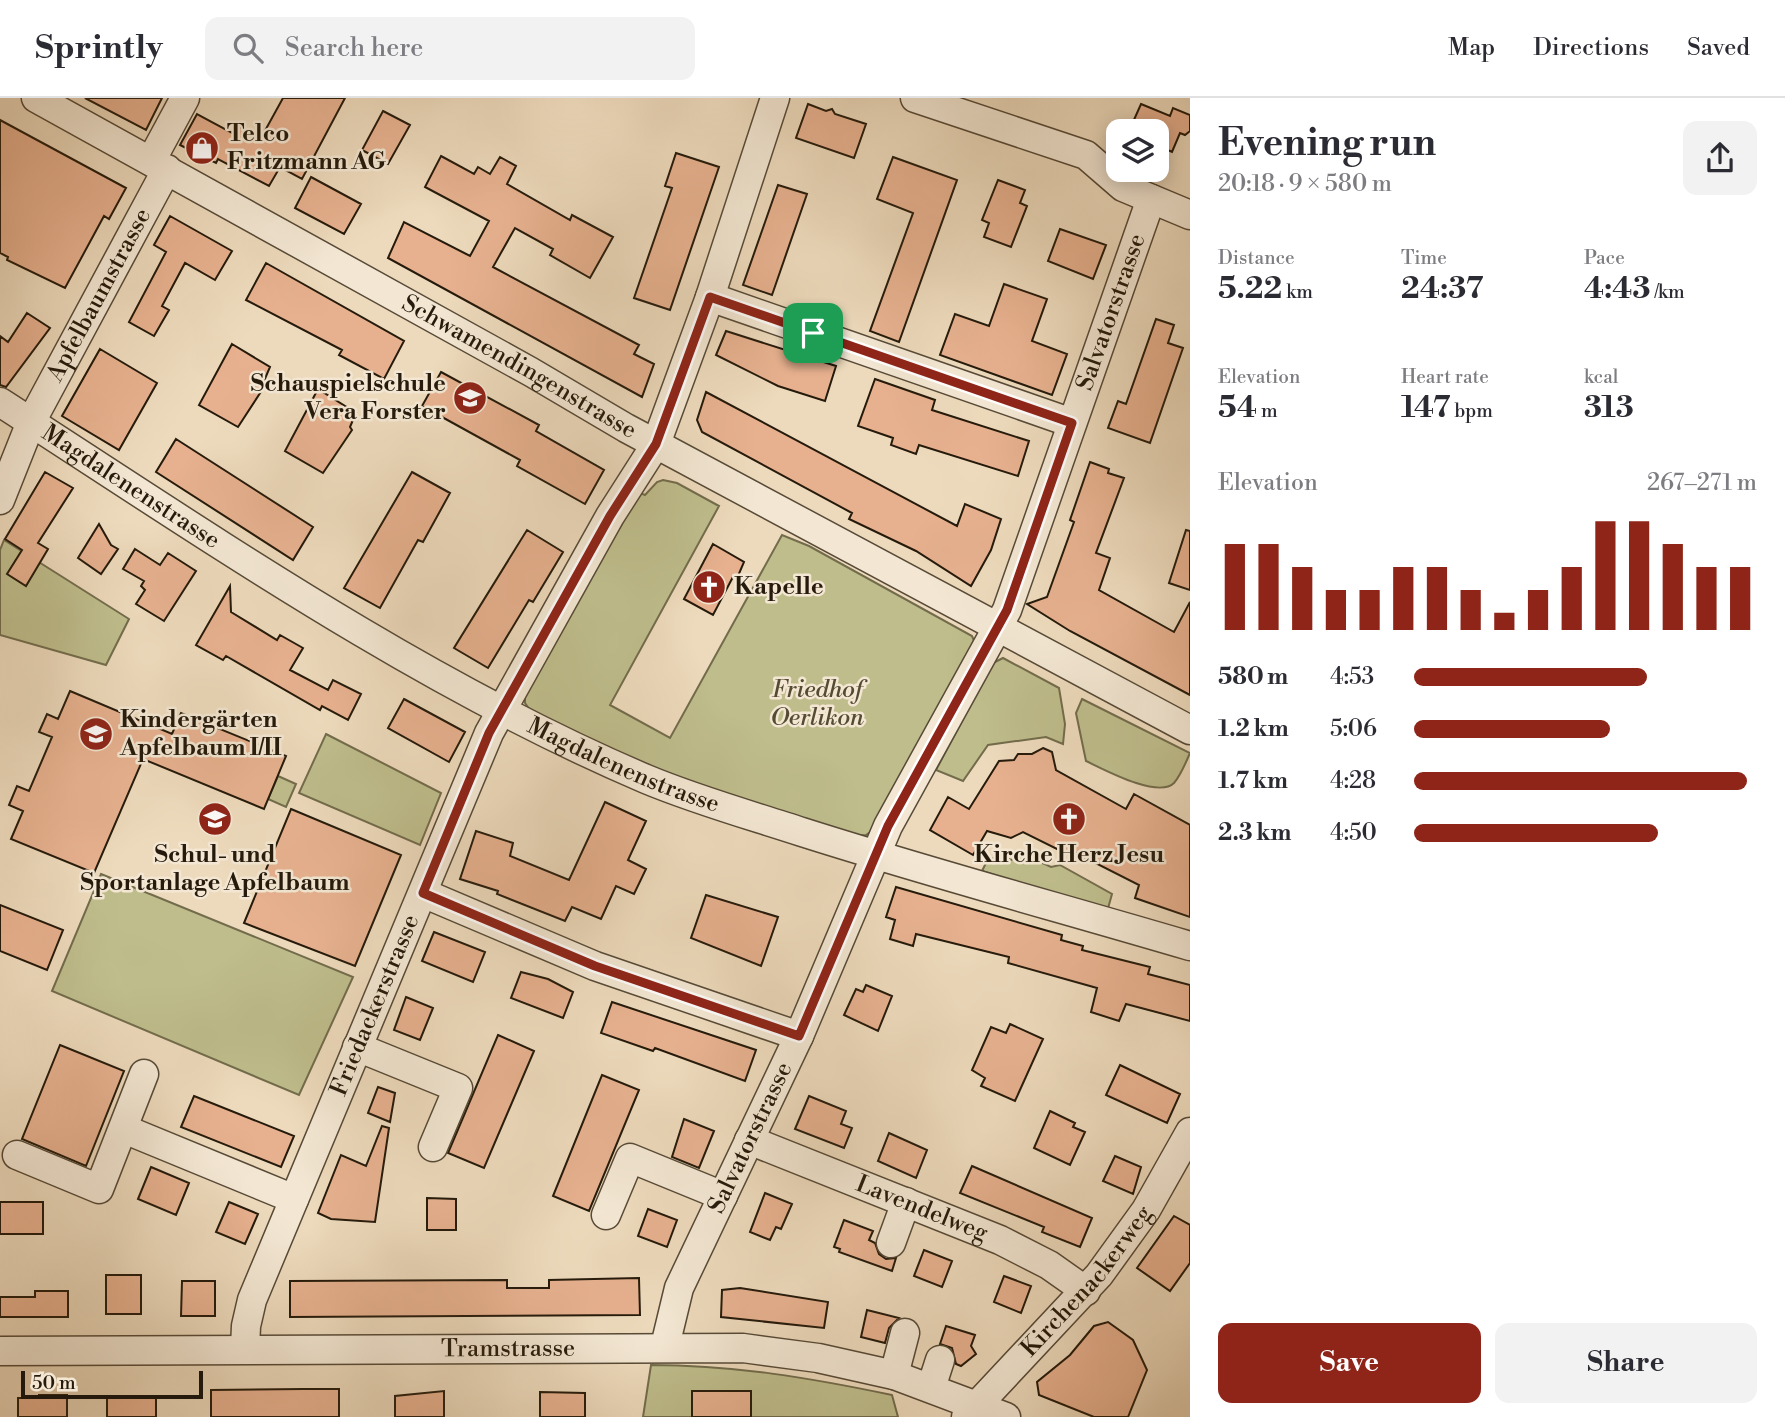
<!DOCTYPE html>
<html lang="en">
<head>
<meta charset="utf-8">
<style>
	body { margin:0; font-family:"Libre Bodoni",serif; background:#f2f2f3; color:#2b2b33; height:100vh; display:flex; flex-direction:column; font-size:26px; white-space:nowrap }
	* { box-sizing:border-box; margin:0 }
	p { font-size:23px; color:#7c7c81 }
	.icon { flex:none; width:38px; height:38px; fill:none; stroke:currentColor; stroke-width:2; stroke-linecap:round; stroke-linejoin:round }
	.map { position:relative; flex:1; overflow:hidden }
	.drawer { display:flex; flex-direction:column; background:#fff; width:595px }
	.drawer>* { flex:none }
	.buttons { position:absolute; left:1106px; top:21px; display:grid; gap:14px }
	.buttons a { display:grid; place-items:center; width:63px; height:63px; border-radius:14px; background:#fff; box-shadow:0 4px 18px #0003; font-size:35px }
	.scale { position:absolute; left:21px; bottom:18px; width:182px; box-sizing:border-box; padding-left:7px; border:4px solid #251a0b; border-top:0; font-size:19px; line-height:24px; white-space:nowrap; color:#251a0b; -webkit-text-stroke:5px #f3e7d3; paint-order:stroke }
	.pin { position:absolute; display:grid; place-items:center; width:60px; height:60px; color:#fff; margin:-30px; border-radius:14px; box-shadow:0 4px 10px #0006 }
	.round { display:grid; place-items:center; flex:none; width:74px; height:74px; border-radius:14px; background:#f2f2f3 }
	.overview { display:flex; align-items:center; justify-content:space-between; height:119px; padding:0 28px }
	h1 { font-size:38px; font-weight:800; line-height:52px }
	.stats { display:grid; grid-template-columns:repeat(3,1fr); gap:10px; height:119px; padding:7px 28px }
	.stats div { display:grid; align-content:center }
	.stats b { font-size:30px; font-weight:800 }
	.stats small { font-size:19px; font-weight:400 }
	.stats p { font-size:19px }
	.chart { height:196px; padding:14px 28px }
	.chart p { display:flex; justify-content:space-between }
	.chart svg { width:100%; height:126px; margin-top:7px; stroke:#8f2418; stroke-width:6 }
	.action { display:flex; gap:14px; margin-top:auto; padding:14px 28px }
	.action a { flex:1; height:80px; border-radius:14px; background:#8f2418; color:#fff; font-size:28px; font-weight:800; line-height:80px; text-align:center }
	.action a+a { background:#f2f2f3; color:#2b2b33 }
	ul { padding:0 28px; list-style:none; font-size:23px }
	li { display:grid; grid-template-columns:112px 84px 1fr; align-items:center; height:52px }
	li i { height:18px; border-radius:9px; background:#8f2418 }
	header { display:flex; align-items:center; gap:42px; box-sizing:border-box; height:98px; padding:0 35px; background:#fff; border-bottom:2px solid #e1e1e2 }
	header strong { font-size:33px }
	nav { display:flex; gap:38px; margin-inline-start:auto; font-size:24px }
	.search { width:490px; height:63px; background:#f2f2f3; display:flex; align-items:center; gap:18px; box-sizing:border-box; padding:0 24px; border-radius:14px; color:#7c7c81; font-size:26px }
	main { display:flex; flex:1; min-height:0 }
	.map>svg:first-child { display:block }
</style>
</head>
<body>
<header>
<strong>Sprintly</strong>
<div class="search"><svg class="icon" aria-label="search" viewBox="0 0 24 24"><circle cx="10" cy="10" r="6"/><path d="M15 15l6 6"/></svg>Search here</div>
<nav><a>Map</a><a>Directions</a><a>Saved</a></nav>
</header>
<main>
<div class="map">
<svg width="1190" height="1319" viewBox="0 0 1190 1319">
	<rect width="100%" height="100%" fill="#eddabc"/>
	<filter id="stains"><feTurbulence type="fractalNoise" baseFrequency=".00286" numOctaves="4"/><feColorMatrix values="0 0 0 0 .2 0 0 0 0 .09 0 0 0 0 .02 0 0 0 .5 -.17"/></filter>
	<radialGradient id="worn" r=".72"><stop offset=".6" stop-color="#630" stop-opacity="0"/><stop offset="1" stop-color="#630" stop-opacity=".3"/></radialGradient>
	<path fill="#bfbd8c" stroke="#726c4c" stroke-width="2" d="M 663,382 L 677,385 L 719,408 L 610,607 L 670,640 L 782,437 L 809,448 L 972,538 L 975,545 L 877,729 L 866,737 L 851,738 L 707,696 L 532,615 L 525,605 L 525,591 L 640,395 L 645,397 L 657,384 Z
		M 4,442 L 129,521 L 106,567 L 0,537 L 0,452 Z
		M 1003,560 L 1059,590 L 1065,626 L 1063,646 L 1046,639 L 988,647 L 963,683 L 936,672 L 993,565 Z
		M 1082,601 L 1190,655 C 1186,664 1181,677 1174,685 C 1158,701 1103,671 1086,663 L 1076,615 Z
		M 326,636 L 441,695 L 420,747 L 299,695 Z
		M 278,678 L 296,686 L 286,709 L 268,701 Z
		M 1000,756 L 1011,762 L 1025,757 L 1051,769 L 1060,767 L 1112,796 L 1107,814 L 982,773 L 986,765 Z
		M 101,776 L 353,879 L 299,997 L 52,893 Z
		M 651,1267 C 733,1267 811,1280 892,1297 L 898,1319 L 643,1319 Z"/>
	<path fill="#e7b18f" stroke="#251a0b" stroke-width="2" d="M 85,0 L 162,0 L 146,32 Z
		M 283,0 L 345,0 L 302,81 L 280,69 L 269,88 L 218,61 L 216,65 L 180,47 L 197,16 L 232,35 L 236,27 L 261,40 Z
		M 808,6 L 826,13 L 832,11 L 835,16 L 866,26 L 854,60 L 796,40 Z
		M 1141,6 L 1170,18 L 1173,10 L 1190,17 L 1190,33 L 1185,37 L 1180,35 L 1172,54 L 1157,47 L 1157,33 L 1129,33 Z
		M 383,13 L 410,27 L 388,66 L 362,52 Z
		M 0,22 L 126,90 L 109,121 L 104,118 L 65,190 L 7,162 L 8,159 L 0,155 Z
		M 676,55 L 719,69 L 670,212 L 634,200 L 672,90 L 665,88 Z
		M 441,58 L 474,76 L 478,69 L 490,76 L 500,59 L 516,68 L 507,86 L 570,122 L 572,117 L 613,139 L 590,180 L 550,157 L 553,151 L 515,130 L 493,169 L 639,247 L 634,256 L 654,266 L 642,299 L 388,160 L 404,124 L 470,158 L 489,123 L 425,89 Z
		M 893,59 L 957,82 L 899,244 L 870,233 L 913,115 L 877,101 Z
		M 311,79 L 361,106 L 344,136 L 295,110 Z
		M 998,82 L 1025,92 L 1020,105 L 1027,108 L 1011,149 L 984,139 L 989,125 L 982,122 Z
		M 778,87 L 807,96 L 772,197 L 743,187 Z
		M 170,118 L 232,153 L 215,182 L 185,165 L 162,208 L 169,212 L 154,238 L 129,224 L 166,154 L 154,147 Z
		M 1060,131 L 1106,147 L 1093,181 L 1048,163 Z
		M 266,165 L 404,243 L 384,281 L 339,257 L 342,252 L 246,202 Z
		M 1004,186 L 1047,201 L 1032,243 L 1067,256 L 1052,297 L 940,257 L 955,216 L 989,228 Z
		M 27,215 L 50,230 L 6,289 L 0,287 L 0,238 L 8,244 Z
		M 1156,221 L 1174,227 L 1168,245 L 1183,250 L 1150,345 L 1108,330 L 1118,303 L 1126,306 Z
		M 726,233 L 836,268 L 825,303 L 778,288 L 716,257 Z
		M 232,246 L 270,269 L 264,283 L 266,286 L 238,329 L 199,307 Z
		M 100,251 L 157,285 L 119,352 L 62,318 Z
		M 441,274 L 539,327 L 536,333 L 604,372 L 585,406 L 517,368 L 520,362 L 422,308 Z
		M 875,281 L 935,302 L 932,312 L 1029,343 L 1018,378 L 919,347 L 916,356 L 891,347 L 893,340 L 858,328 Z
		M 318,291 L 356,315 L 350,329 L 352,332 L 323,375 L 285,353 Z
		M 706,294 L 957,428 L 965,406 L 1001,421 L 991,452 L 971,488 L 916,453 L 849,421 L 852,415 L 702,334 L 697,322 Z
		M 176,341 L 313,429 L 293,462 L 156,374 Z
		M 1090,364 L 1109,371 L 1108,375 L 1124,380 L 1096,455 L 1110,460 L 1099,492 L 1174,534 L 1190,504 L 1190,597 L 1070,533 L 1027,506 L 1047,499 L 1074,424 L 1070,422 Z
		M 45,374 L 73,390 L 38,445 L 48,451 L 26,488 L 7,476 L 22,452 L 5,441 Z
		M 412,374 L 450,395 L 423,444 L 418,442 L 380,510 L 344,490 Z
		M 99,426 L 111,447 L 118,451 L 101,476 L 78,460 Z
		M 527,432 L 563,454 L 533,504 L 529,502 L 488,570 L 454,550 Z
		M 1186,432 L 1190,433 L 1190,492 L 1169,485 Z
		M 713,446 L 744,464 L 738,478 L 734,477 L 713,517 L 684,501 Z
		M 135,451 L 160,467 L 168,455 L 196,473 L 164,523 L 136,506 L 145,492 L 141,488 L 144,483 L 123,471 Z
		M 230,488 L 231,514 L 277,542 L 280,537 L 303,550 L 290,572 L 328,592 L 333,582 L 361,596 L 348,622 L 322,608 L 320,612 L 226,558 L 223,562 L 196,547 Z
		M 70,593 L 172,636 L 181,615 L 286,658 L 264,711 L 143,661 L 94,775 L 11,741 L 23,713 L 9,707 L 17,688 L 29,693 L 52,639 L 39,634 L 47,616 L 58,621 Z
		M 404,601 L 465,634 L 449,664 L 388,630 Z
		M 1043,650 L 1052,654 L 1056,672 L 1126,711 L 1134,696 L 1190,727 L 1190,819 L 1135,800 L 1139,787 L 1070,752 L 1067,756 L 1023,734 L 1011,740 L 987,733 L 973,757 L 930,732 L 948,699 L 969,711 L 999,663 L 1014,662 L 1018,656 L 1032,656 Z
		M 605,704 L 646,723 L 628,762 L 646,771 L 634,796 L 616,788 L 601,821 L 572,809 L 565,823 L 497,796 L 498,793 L 460,781 L 476,733 L 513,745 L 510,758 L 569,782 Z
		M 291,711 L 401,757 L 355,868 L 244,825 Z
		M 896,789 L 1062,837 L 1061,842 L 1083,848 L 1082,852 L 1150,869 L 1148,876 L 1190,887 L 1190,923 L 1126,906 L 1119,923 L 1091,914 L 1097,890 L 1008,865 L 1009,859 L 916,836 L 913,848 L 890,841 L 895,822 L 886,819 Z
		M 706,797 L 778,819 L 761,868 L 691,840 Z
		M 0,807 L 63,832 L 47,872 L 0,853 Z
		M 434,834 L 485,854 L 473,884 L 422,863 Z
		M 521,874 L 548,881 L 573,894 L 563,920 L 511,900 Z
		M 866,887 L 892,898 L 878,933 L 844,917 L 856,891 L 863,894 Z
		M 406,899 L 433,910 L 420,942 L 394,932 Z
		M 612,904 L 756,952 L 745,983 L 655,950 L 653,953 L 601,935 Z
		M 1010,926 L 1043,941 L 1015,1003 L 981,988 L 985,980 L 972,972 L 991,929 L 1006,935 Z
		M 498,937 L 534,953 L 484,1070 L 448,1055 Z
		M 60,947 L 124,973 L 86,1068 L 22,1041 Z
		M 1120,967 L 1180,996 L 1167,1025 L 1106,997 Z
		M 602,977 L 639,992 L 589,1113 L 553,1098 Z
		M 378,989 L 395,995 L 390,1024 L 368,1015 Z
		M 194,998 L 294,1038 L 281,1069 L 181,1029 Z
		M 809,998 L 846,1013 L 841,1026 L 852,1030 L 844,1050 L 795,1031 Z
		M 1050,1013 L 1075,1025 L 1073,1029 L 1085,1034 L 1070,1067 L 1034,1050 Z
		M 684,1021 L 714,1033 L 699,1070 L 672,1059 Z
		M 382,1028 L 389,1030 L 375,1124 L 331,1121 L 318,1115 L 341,1057 L 366,1068 Z
		M 889,1035 L 927,1052 L 916,1080 L 878,1063 Z
		M 1115,1058 L 1141,1069 L 1133,1096 L 1103,1083 Z
		M 972,1068 L 1092,1120 L 1080,1149 L 1042,1134 L 1044,1129 L 960,1095 Z
		M 151,1069 L 189,1085 L 176,1117 L 138,1101 Z
		M 765,1095 L 792,1106 L 781,1131 L 776,1129 L 770,1142 L 750,1134 Z
		M 427,1100 L 456,1101 L 456,1132 L 427,1132 Z
		M 0,1104 L 43,1104 L 43,1136 L 0,1136 Z
		M 229,1104 L 258,1116 L 245,1146 L 216,1134 Z
		M 648,1111 L 677,1122 L 667,1149 L 638,1138 Z
		M 1174,1118 L 1190,1127 L 1190,1165 L 1170,1193 L 1137,1170 Z
		M 844,1122 L 873,1133 L 869,1142 L 875,1145 L 879,1156 L 886,1161 L 896,1160 L 892,1173 L 839,1154 L 840,1151 L 834,1149 Z
		M 924,1152 L 952,1163 L 942,1189 L 914,1178 Z
		M 106,1177 L 141,1177 L 141,1216 L 106,1216 Z
		M 1004,1178 L 1031,1188 L 1021,1215 L 994,1204 Z
		M 639,1180 L 640,1217 L 290,1219 L 290,1183 L 507,1182 L 507,1190 L 549,1190 L 549,1182 Z
		M 182,1183 L 215,1183 L 215,1218 L 181,1218 Z
		M 740,1190 L 828,1204 L 824,1230 L 721,1219 L 722,1192 Z
		M 35,1193 L 68,1193 L 68,1219 L 0,1219 L 0,1199 L 35,1199 Z
		M 867,1212 L 899,1220 L 889,1230 L 885,1245 L 861,1239 Z
		M 1108,1224 L 1133,1242 L 1147,1272 L 1128,1319 L 1094,1319 L 1039,1297 L 1037,1284 L 1070,1257 L 1094,1228 Z
		M 946,1228 L 975,1237 L 971,1248 L 976,1256 L 961,1268 L 956,1266 L 952,1250 L 940,1246 Z
		M 304,1291 L 339,1291 L 339,1319 L 211,1319 L 211,1292 Z
		M 444,1293 L 444,1319 L 395,1319 L 395,1298 Z
		M 692,1293 L 751,1293 L 751,1319 L 692,1319 Z
		M 540,1294 L 585,1295 L 585,1319 L 540,1319 Z
		M 39,1297 L 67,1297 L 67,1319 L 18,1319 L 18,1300 L 39,1300 Z
		M 107,1299 L 156,1299 L 156,1319 L 107,1319 Z"/>
	<g fill="none" stroke-linecap="round" stroke-linejoin="round">
		<g stroke="#574a37" stroke-width="31">
			<g id="minor">
				<path id="s1" d="M 36,0 L 531,274 L 626,330 L 1190,632"/>
				<path d="M 915,0 L 1086,57 L 1123,89 L 1190,117"/>
				<path d="M 151,63 L 185,0"/>
				<path d="M 710,199 L 1072,325"/>
				<path id="s2" d="M 0,304 C 206,437 420,585 646,681 C 696,702 750,717 802,734 C 931,775 1061,810 1190,848"/>
				<path id="s3" d="M 0,402 L 31,324 L 167,71"/>
				<path d="M 423,795 L 595,868 L 799,938"/>
				<path d="M 357,949 L 458,990 L 433,1049"/>
				<path d="M 124,1031 L 294,1101"/>
				<path id="s4" d="M 749,1042 L 1000,1142 L 1049,1167 L 1086,1193"/>
				<path d="M 17,1057 L 99,1091 L 144,976"/>
				<path d="M 606,1117 L 630,1060 L 723,1098"/>
				<path d="M 891,1145 L 906,1104"/>
				<path id="s5" d="M 665,1248 L 679,1190 L 799,938 L 888,728 L 1007,512 L 1151,101"/>
				<path id="s6" d="M 245,1250 L 246,1228 L 252,1202 L 489,635 L 610,418 L 656,346 L 710,199 L 775,0"/>
				<path id="s7" d="M 0,1253 L 743,1250 L 818,1260 L 894,1277 L 1006,1319"/>
				<path d="M 894,1277 L 905,1235"/>
				<path d="M 931,1290 L 940,1262"/>
				<path id="s8" d="M 966,1319 L 1099,1177 L 1146,1112 L 1190,1034"/>
			</g>
		</g>
		<use href="#minor" stroke="#f3e7d3" stroke-width="28"/>
	</g>
	<g fill="none" stroke-linecap="round" stroke-linejoin="round">
		<g stroke="#fff" stroke-width="14">
			<path id="route" d="M 710,199 L 1072,325 L 1007,512 L 888,728 L 799,938 L 595,868 L 423,795 L 489,635 L 610,418 L 656,346 Z"/>
		</g>
		<use href="#route" stroke="#8f2418" stroke-width="9"/>
	</g>
	<defs>
		<g id="shop-disc" transform="scale(1.75)"><circle r="9.5" fill="#8f2418" stroke="#f3e7d3"/><path d="M-5-2.5h2.3a2.7 3.5 0 0 1 5.4 0H5L5.5 6h-11ZM-1.5-2.5h3a1.5 2.3 0 0 0-3 0Z" fill="#fff"/></g>
		<g id="school-disc" transform="scale(1.75)"><circle r="9.5" fill="#8f2418" stroke="#f3e7d3"/><path d="M0-5L7-2L0 1L-7-2ZM-4 1L0 2.5L4 1V4Q0 6-4 4Z" fill="#fff"/></g>
		<g id="church-disc" transform="scale(1.75)"><circle r="9.5" fill="#8f2418" stroke="#f3e7d3"/><path d="M-1.2-6h2.4v3.5h3.3v2.4h-3.3V6h-2.4V-.1h-3.3v-2.4h3.3Z" fill="#fff"/></g>
	</defs>
	<g fill-rule="evenodd">
		<use href="#shop-disc" x="202" y="50"/>
		<use href="#school-disc" x="470" y="300"/>
		<use href="#church-disc" x="709" y="489"/>
		<use href="#school-disc" x="96" y="636"/>
		<use href="#school-disc" x="215" y="721"/>
		<use href="#church-disc" x="1069" y="721"/>
	</g>
	<g text-anchor="middle" dominant-baseline="central" stroke-width="5" stroke-linejoin="round" paint-order="stroke">
		<g font-size="24" font-weight="bold" fill="#251a0b" stroke="#f3e7d3" text-anchor="start">
			<text x="227" y="36">Telco<tspan x="227" dy="28">Fritzmann AG</tspan></text>
			<text x="446" y="286" text-anchor="end">Schauspielschule<tspan x="446" dy="28">Vera Forster</tspan></text>
			<text x="734" y="489">Kapelle</text>
			<text x="120" y="622">Kindergärten<tspan x="120" dy="28">Apfelbaum I/II</tspan></text>
			<text x="215" y="757" text-anchor="middle">Schul- und<tspan x="215" dy="28">Sportanlage Apfelbaum</tspan></text>
			<text x="1069" y="757" text-anchor="middle">Kirche Herz Jesu</text>
		</g>
		<g font-size="24" fill="#251a0b" stroke="#f3e7d3">
			<text stroke="none"><textPath href="#s3" startOffset="228">Apfelbaumstrasse</textPath></text>
			<text stroke="none"><textPath href="#s5" startOffset="1129">Salvatorstrasse</textPath></text>
			<text stroke="none"><textPath href="#s1" startOffset="553">Schwamendingenstrasse</textPath></text>
			<text stroke="none"><textPath href="#s2" startOffset="156">Magdalenenstrasse</textPath></text>
			<text stroke="none"><textPath href="#s2" startOffset="723">Magdalenenstrasse</textPath></text>
			<text stroke="none"><textPath href="#s6" startOffset="368">Friedackerstrasse</textPath></text>
			<text stroke="none"><textPath href="#s5" startOffset="226">Salvatorstrasse</textPath></text>
			<text stroke="none"><textPath href="#s4" startOffset="186">Lavendelweg</textPath></text>
			<text stroke="none"><textPath href="#s8" startOffset="182">Kirchenackerweg</textPath></text>
			<text stroke="none"><textPath href="#s7" startOffset="508">Tramstrasse</textPath></text>
		</g>
		<g font-size="24" font-style="italic" fill="#534b32" stroke="#f3e7d3">
			<text x="817" y="592">Friedhof<tspan x="817" dy="28">Oerlikon</tspan></text>
		</g>
	</g>
	<rect width="100%" height="100%" filter="url(#stains)"/>
	<rect width="100%" height="100%" fill="url(#worn)"/>
</svg>
<div class="buttons">
<a><svg class="icon" aria-label="layers" viewBox="0 0 24 24"><path d="M12 4l9 5-9 5-9-5zM3 14l9 5 9-5"/></svg></a>
</div>
<div class="scale">50 m</div>
<div class="pin" style="left:813px;top:235px;background:#1e9e55"><svg class="icon" aria-label="arrive" viewBox="0 0 24 24"><path d="M6 21V4h12l-3 4 3 4H6"/></svg></div>
</div>
<section class="drawer">
<div class="overview"><div><h1>Evening run</h1><p>20:18 · 9 × 580 m</p></div><a class="round"><svg class="icon" aria-label="share" viewBox="0 0 24 24"><path d="M12 15V3M7 8l5-5 5 5M5 13v7h14v-7"/></svg></a></div>
<div class="stats">
<div><p>Distance</p><b>5.22<small> km</small></b></div>
<div><p>Time</p><b>24:37</b></div>
<div><p>Pace</p><b>4:43<small> /km</small></b></div>
</div>
<div class="stats">
<div><p>Elevation</p><b>54<small> m</small></b></div>
<div><p>Heart rate</p><b>147<small> bpm</small></b></div>
<div><p>kcal</p><b>313</b></div>
</div>
<div class="chart"><p><span>Elevation</span>267–271 m</p>
<svg viewBox="0 0 160 44" preserveAspectRatio="none"><path d="M5 44V14M15 44V14M25 44V22M35 44V30M45 44V30M55 44V22M65 44V22M75 44V30M85 44V38M95 44V30M105 44V22M115 44V6M125 44V6M135 44V14M145 44V22M155 44V22"/></svg>
</div>
<ul>
<li><b>580 m</b>4:53<i style="width:68%"></i></li>
<li><b>1.2 km</b>5:06<i style="width:57%"></i></li>
<li><b>1.7 km</b>4:28<i style="width:97%"></i></li>
<li><b>2.3 km</b>4:50<i style="width:71%"></i></li>
</ul>
<div class="action"><a>Save</a><a>Share</a></div>
</section>
</main>
</body>
</html>
